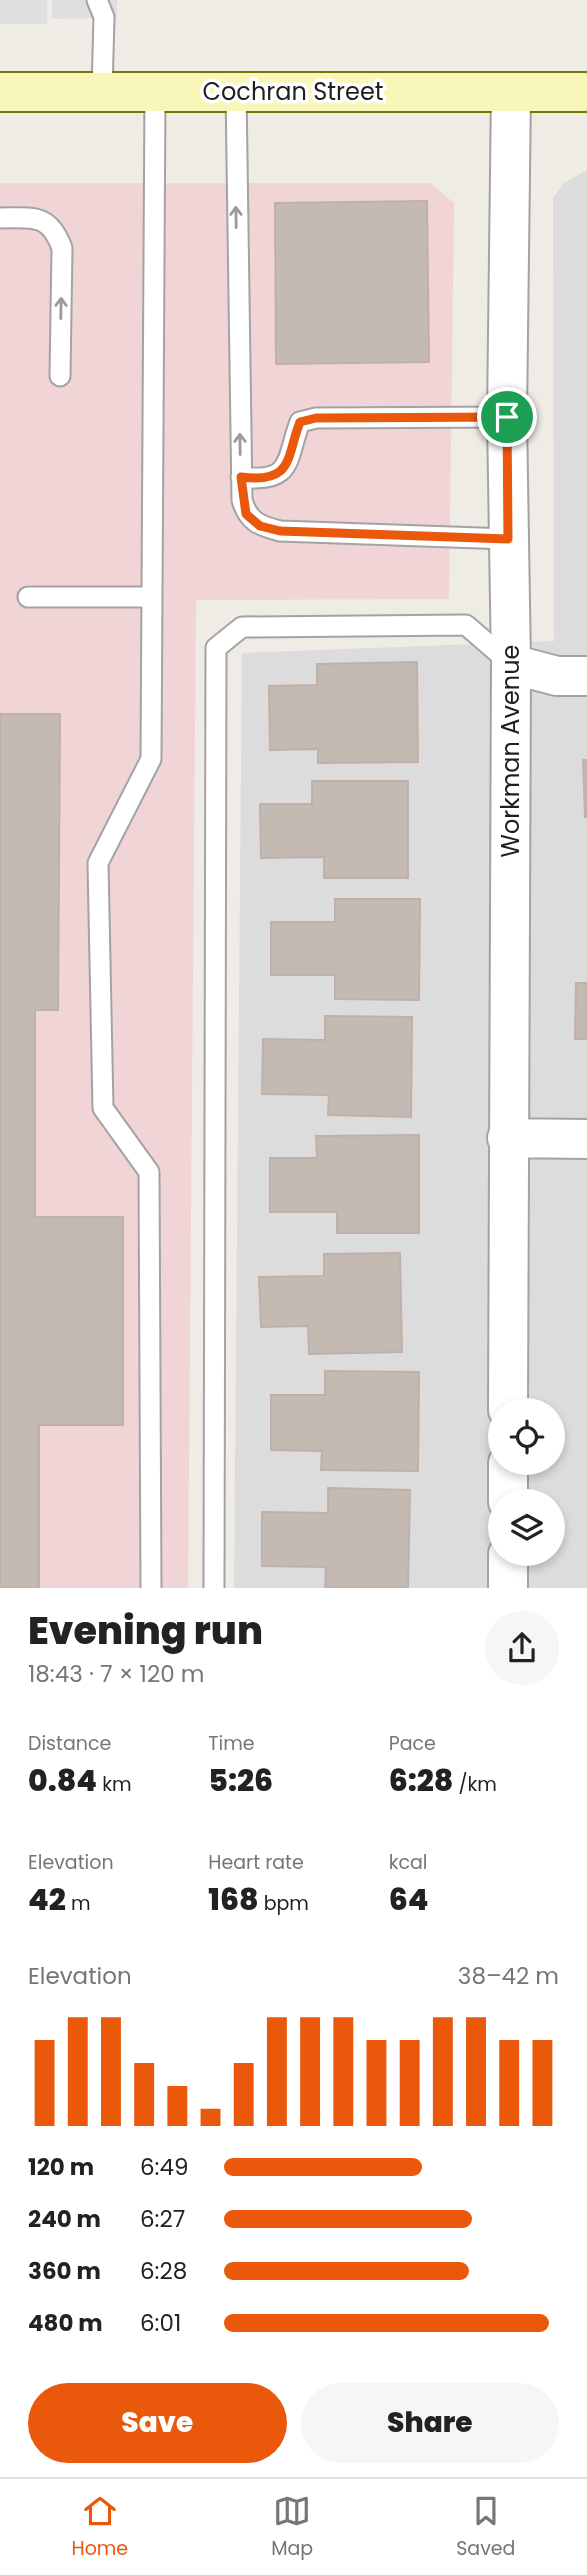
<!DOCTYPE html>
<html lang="en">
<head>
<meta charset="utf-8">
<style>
	body { margin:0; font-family:Poppins,sans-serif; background:#f6f6f6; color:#222; height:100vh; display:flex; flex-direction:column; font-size:26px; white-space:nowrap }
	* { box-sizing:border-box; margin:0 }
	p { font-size:23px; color:#767676 }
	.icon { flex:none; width:38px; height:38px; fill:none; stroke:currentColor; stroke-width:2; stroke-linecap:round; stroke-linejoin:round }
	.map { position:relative; height:1588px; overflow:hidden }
	.details { display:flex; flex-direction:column; background:#fff; flex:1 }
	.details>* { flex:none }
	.tools { position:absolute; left:488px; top:1398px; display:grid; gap:14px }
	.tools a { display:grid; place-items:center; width:77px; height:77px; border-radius:50%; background:#fff; box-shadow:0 4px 10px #0003; font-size:35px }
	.pin { position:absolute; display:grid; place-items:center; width:60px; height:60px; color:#fff; margin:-30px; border:4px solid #fff; border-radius:50%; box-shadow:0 2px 7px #0007 }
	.round { display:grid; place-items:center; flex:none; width:74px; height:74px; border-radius:37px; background:#f6f6f6 }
	.overview { display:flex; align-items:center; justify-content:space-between; height:119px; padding:0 28px }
	h1 { font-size:38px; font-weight:800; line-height:52px }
	.figures { display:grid; grid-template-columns:repeat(3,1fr); gap:10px; height:119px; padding:7px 28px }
	.figures div { display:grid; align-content:center }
	.figures b { font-size:30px; font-weight:800 }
	.figures small { font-size:19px; font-weight:400 }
	.figures p { font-size:19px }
	.chart { height:196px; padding:14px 28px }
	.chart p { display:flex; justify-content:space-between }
	.chart svg { width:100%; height:126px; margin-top:7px; stroke:#ea580c; stroke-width:6 }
	.button { display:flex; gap:14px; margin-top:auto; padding:14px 28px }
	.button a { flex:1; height:80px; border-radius:42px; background:#ea580c; color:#fff; font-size:28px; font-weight:800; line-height:80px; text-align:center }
	.button a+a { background:#f6f6f6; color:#222 }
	ul { padding:0 28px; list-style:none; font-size:23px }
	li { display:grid; grid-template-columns:112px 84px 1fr; align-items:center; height:52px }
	li i { height:18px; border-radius:9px; background:#ea580c }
	.tabs { display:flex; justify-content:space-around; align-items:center; height:98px; border-top:2px solid #e0e0e0; background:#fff; font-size:19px; color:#767676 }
	.tabs a { display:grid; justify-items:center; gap:4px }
	.tabs .on { color:#ea580c }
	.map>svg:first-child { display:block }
</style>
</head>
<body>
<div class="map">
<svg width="587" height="1588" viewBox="0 0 587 1588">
	<rect width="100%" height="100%" fill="#efebe5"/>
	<path fill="#dddcdc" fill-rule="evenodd" d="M 587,170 L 587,1588 L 234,1588 L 242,653 L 554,641 L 553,198 L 564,183 ZM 500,1410 L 553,1410 L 553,1463 L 500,1463 ZM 500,1502 L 553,1502 L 553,1554 L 500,1554 Z"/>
	<path fill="#f0d4d6" d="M 0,183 L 430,183 L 454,203 L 449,599 L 196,600 L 188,1588 L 0,1588 Z"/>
	<path fill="#dfdfdf" d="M 0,0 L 47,0 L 47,24 L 0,24 Z
		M 52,0 L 117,0 L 117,18 L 52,19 Z"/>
	<path fill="#c4bab4" stroke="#c1b0a7" stroke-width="2" d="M 427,201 L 429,362 L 276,364 L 275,203 Z
		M 417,662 L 418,762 L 318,763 L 318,749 L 270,750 L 269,686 L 317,685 L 317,664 Z
		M 0,714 L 60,714 L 58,1010 L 35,1010 L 35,1217 L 123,1217 L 123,1425 L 39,1425 L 39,1588 L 0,1588 Z
		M 583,760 L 587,760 L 587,817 L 585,817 Z
		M 312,781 L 408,781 L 408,878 L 324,878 L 324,857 L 261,858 L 260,804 L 312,804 Z
		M 335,899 L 420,899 L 419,1000 L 335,999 L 335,975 L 271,975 L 271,922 L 335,922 Z
		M 576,983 L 587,983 L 587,1039 L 575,1039 Z
		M 325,1016 L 412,1017 L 411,1117 L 328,1115 L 329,1095 L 262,1094 L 263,1039 L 325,1040 Z
		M 419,1135 L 419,1233 L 337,1233 L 337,1212 L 270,1212 L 270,1158 L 317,1158 L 316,1136 Z
		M 400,1253 L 402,1352 L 309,1354 L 308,1326 L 261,1327 L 259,1277 L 324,1276 L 324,1254 Z
		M 325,1371 L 419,1372 L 418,1471 L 321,1470 L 322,1451 L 271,1450 L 271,1395 L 325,1395 Z
		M 328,1488 L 410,1490 L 408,1588 L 325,1588 L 326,1567 L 262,1566 L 262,1512 L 328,1513 Z"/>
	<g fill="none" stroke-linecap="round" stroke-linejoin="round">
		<g stroke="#a3a3a3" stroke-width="23">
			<path id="lane" d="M 97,0 L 104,17 L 102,92
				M 236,91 L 242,500 C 248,521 259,526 280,531 L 508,539
				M 0,218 C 33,218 49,213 62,248 L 60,376
				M 241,477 C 294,484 286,458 300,422 L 316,418 L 507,417
				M 28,597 L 150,597
				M 151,1588 L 149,1172 L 103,1108 L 98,863 L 151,759 L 155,92
				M 214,1588 L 216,648 L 242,627 L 466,625 L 510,663"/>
		</g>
		<g stroke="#a3a3a3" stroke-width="42">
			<path id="street" d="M 511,664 L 557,676 L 587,676
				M 507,1138 L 587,1139
				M 508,1410 L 511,664 L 507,417 L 511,92
				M 508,1463 L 508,1502
				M 508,1554 L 508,1588"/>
		</g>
		<g stroke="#757606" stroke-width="42">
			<path id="secondary" d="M 0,92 L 587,92"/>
		</g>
		<use href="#lane" stroke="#fff" stroke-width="19"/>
		<use href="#street" stroke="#fff" stroke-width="38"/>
		<use href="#secondary" stroke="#f9f6b9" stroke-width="38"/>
	</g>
	<defs><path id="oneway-shaft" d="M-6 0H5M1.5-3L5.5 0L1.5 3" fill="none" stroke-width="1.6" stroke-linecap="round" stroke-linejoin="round" transform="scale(1.75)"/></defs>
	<g stroke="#9a9a9a">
		<use href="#oneway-shaft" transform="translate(236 217) rotate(-91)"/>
		<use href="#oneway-shaft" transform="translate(61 308) rotate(-89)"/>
		<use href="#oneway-shaft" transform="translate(240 444) rotate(-91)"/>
	</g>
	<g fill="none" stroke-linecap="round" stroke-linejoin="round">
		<g stroke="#fff" stroke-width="14">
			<path id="route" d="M 507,417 L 508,539 L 280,531 L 260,526 L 246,514 L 241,477 C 294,484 286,457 300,422 L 316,418 Z"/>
		</g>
		<use href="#route" stroke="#ea580c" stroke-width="9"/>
	</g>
	<g text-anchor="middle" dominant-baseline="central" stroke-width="7" stroke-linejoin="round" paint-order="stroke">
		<g font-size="24" fill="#1f1f1f" stroke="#fff">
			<text x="293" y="91">Cochran Street</text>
			<text transform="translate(510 751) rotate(-90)">Workman Avenue</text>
		</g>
	</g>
</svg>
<div class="tools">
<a><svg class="icon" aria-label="locate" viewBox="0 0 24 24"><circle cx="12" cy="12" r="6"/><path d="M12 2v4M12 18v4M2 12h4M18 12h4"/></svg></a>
<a><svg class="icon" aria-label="layers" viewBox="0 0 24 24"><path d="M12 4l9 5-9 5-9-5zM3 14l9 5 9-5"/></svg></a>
</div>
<div class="pin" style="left:507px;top:417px;background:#1e9e55"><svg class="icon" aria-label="arrive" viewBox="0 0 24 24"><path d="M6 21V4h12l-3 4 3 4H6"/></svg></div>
</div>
<section class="details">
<div class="overview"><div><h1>Evening run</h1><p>18:43 · 7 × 120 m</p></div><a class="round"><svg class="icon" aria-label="share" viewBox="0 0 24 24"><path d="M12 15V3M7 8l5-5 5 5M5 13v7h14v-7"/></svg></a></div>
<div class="figures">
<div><p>Distance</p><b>0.84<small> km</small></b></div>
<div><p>Time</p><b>5:26</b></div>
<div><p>Pace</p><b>6:28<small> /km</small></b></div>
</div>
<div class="figures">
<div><p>Elevation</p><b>42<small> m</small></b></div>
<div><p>Heart rate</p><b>168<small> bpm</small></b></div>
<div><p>kcal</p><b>64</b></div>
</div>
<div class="chart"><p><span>Elevation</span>38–42 m</p>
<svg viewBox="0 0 160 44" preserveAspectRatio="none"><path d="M5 44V14M15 44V6M25 44V6M35 44V22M45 44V30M55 44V38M65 44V22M75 44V6M85 44V6M95 44V6M105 44V14M115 44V14M125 44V6M135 44V6M145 44V14M155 44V14"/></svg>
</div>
<ul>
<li><b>120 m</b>6:49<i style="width:59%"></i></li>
<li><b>240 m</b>6:27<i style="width:74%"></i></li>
<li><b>360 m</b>6:28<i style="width:73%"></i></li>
<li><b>480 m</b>6:01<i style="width:97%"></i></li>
</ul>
<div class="button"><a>Save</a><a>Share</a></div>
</section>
<nav class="tabs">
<a class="on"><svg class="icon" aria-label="home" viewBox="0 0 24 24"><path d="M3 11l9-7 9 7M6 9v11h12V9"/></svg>Home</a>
<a><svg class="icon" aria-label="map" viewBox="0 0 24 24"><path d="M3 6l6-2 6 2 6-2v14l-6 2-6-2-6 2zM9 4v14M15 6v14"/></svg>Map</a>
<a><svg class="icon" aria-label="saved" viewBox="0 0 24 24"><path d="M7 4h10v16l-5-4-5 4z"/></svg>Saved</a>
</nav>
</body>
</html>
